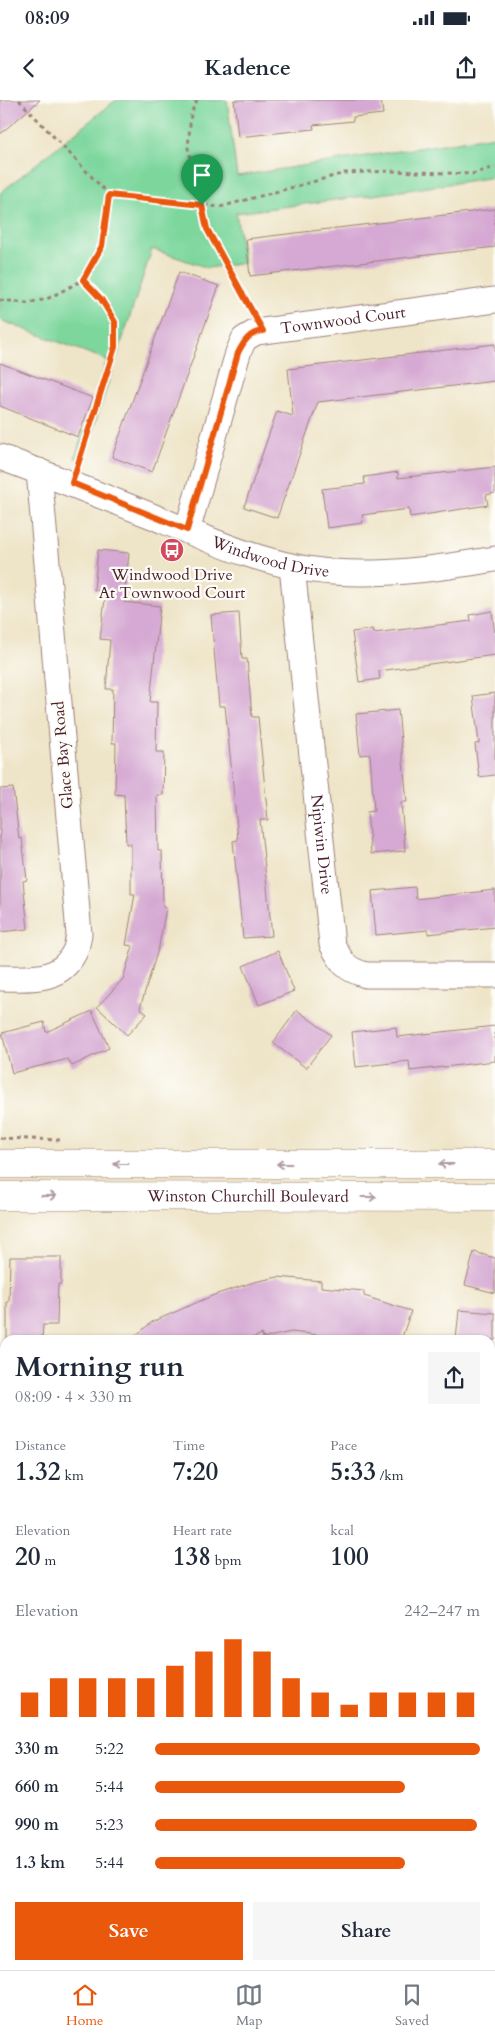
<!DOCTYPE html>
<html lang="en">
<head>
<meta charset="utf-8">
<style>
	body { margin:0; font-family:Cardo,serif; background:#f6f6f7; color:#1f2937; height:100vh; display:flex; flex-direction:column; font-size:19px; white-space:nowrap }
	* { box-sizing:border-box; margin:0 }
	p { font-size:16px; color:#747a83 }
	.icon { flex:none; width:28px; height:28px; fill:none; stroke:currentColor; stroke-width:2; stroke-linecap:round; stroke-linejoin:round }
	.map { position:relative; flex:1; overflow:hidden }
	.side { position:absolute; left:0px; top:1235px; width:495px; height:635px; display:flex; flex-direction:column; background:#fff; border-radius:15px 15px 0 0; box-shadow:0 1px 4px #0004 }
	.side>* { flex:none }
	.pin { position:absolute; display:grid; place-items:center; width:42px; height:42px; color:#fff; margin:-51px -21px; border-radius:50% 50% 50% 0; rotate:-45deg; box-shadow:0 0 5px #0007 }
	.pin .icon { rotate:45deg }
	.round { display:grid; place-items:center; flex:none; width:52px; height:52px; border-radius:0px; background:#f6f6f7 }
	.head { display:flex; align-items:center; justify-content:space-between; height:85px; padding:0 15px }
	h1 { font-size:28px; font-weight:700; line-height:38px }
	.stats { display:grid; grid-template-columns:repeat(3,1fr); gap:8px; height:85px; padding:5px 15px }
	.stats div { display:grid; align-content:center }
	.stats b { font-size:25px; font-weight:700 }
	.stats small { font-size:14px; font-weight:400 }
	.stats p { font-size:14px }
	.chart { height:140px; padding:10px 15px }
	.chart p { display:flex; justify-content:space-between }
	.chart svg { width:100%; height:90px; margin-top:5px; stroke:#ea580c; stroke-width:6 }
	.primary-button { display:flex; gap:10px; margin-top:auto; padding:10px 15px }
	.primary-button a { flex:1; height:58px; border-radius:0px; background:#ea580c; color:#fff; font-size:20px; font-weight:700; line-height:58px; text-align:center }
	.primary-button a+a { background:#f6f6f7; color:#1f2937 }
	ul { padding:0 15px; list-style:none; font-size:16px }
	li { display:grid; grid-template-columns:80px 60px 1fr; align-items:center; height:38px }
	li i { height:12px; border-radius:6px; background:#ea580c }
	.status { display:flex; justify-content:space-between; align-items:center; height:35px; padding:0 25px; background:#fff; direction:ltr }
	.status svg { height:14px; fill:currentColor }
	header { display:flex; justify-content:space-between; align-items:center; height:65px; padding:0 15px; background:#fff; font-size:22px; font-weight:700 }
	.menu { display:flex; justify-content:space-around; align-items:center; height:70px; border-top:1px solid #e0e1e3; background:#fff; font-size:14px; color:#747a83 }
	.menu a { display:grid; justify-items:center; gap:2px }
	.menu .on { color:#ea580c }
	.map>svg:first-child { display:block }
</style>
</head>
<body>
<div class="status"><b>08:09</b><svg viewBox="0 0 49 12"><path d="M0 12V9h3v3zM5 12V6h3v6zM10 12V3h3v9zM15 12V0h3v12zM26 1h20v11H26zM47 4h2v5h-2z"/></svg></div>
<header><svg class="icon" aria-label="back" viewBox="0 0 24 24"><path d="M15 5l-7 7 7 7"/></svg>Kadence<svg class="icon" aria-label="share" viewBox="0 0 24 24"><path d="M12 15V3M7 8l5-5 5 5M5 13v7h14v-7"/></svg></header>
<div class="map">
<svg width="495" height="1870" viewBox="0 0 495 1870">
	<rect width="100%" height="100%" fill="#fdfcf7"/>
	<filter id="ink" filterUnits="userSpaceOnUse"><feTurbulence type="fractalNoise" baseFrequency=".02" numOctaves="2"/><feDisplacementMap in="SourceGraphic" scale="10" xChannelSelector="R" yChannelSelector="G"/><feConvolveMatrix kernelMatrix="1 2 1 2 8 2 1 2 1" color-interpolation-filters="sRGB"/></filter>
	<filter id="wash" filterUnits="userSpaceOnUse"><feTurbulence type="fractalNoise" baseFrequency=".0096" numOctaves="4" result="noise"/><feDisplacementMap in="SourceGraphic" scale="20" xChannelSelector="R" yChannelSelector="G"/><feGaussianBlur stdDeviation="1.12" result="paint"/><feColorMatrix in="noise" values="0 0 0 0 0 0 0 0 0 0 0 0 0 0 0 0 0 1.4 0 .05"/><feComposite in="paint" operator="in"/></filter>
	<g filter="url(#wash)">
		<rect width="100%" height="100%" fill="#eee4c7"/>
		<path fill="#7dd79d" stroke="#647b64" d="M 116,0 L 227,0 L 237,76 L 495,36 L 495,77 L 388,93 L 236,113 L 244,163 L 208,168 L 152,149 L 83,360 L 75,358 L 107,260 L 0,220 L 0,93 Z
			M 119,1865 L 263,1865 L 264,1870 L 125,1870 Z"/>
		<g id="blocks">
			<path fill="#d5a9d3" d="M 0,0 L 40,0 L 0,34 Z
				M 234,0 L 381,0 L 383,14 L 353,17 L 353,21 L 313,25 L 314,29 L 238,37 Z
				M 495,109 L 495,147 L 250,176 L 246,139 Z
				M 179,172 L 219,186 L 152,372 L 112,357 Z
				M 495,244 L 495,281 L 318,302 L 277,418 L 244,407 L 277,311 L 293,316 L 288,269 Z
				M 0,263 L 93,298 L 78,337 L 0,306 Z
				M 495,367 L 495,393 L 486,395 L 488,405 L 410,417 L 409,409 L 362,415 L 363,423 L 327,428 L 322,389 L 365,384 L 364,377 L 398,372 L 398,378 Z
				M 98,450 L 129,453 L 124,502 L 160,506 L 150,602 L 157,602 L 156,652 L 164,652 L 163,695 L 157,695 L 158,751 L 162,751 L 163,807 L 166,808 L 159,846 L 140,908 L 147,914 L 127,935 L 97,907 L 123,879 L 133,846 L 126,845 L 135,794 L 131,794 L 131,744 L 126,744 L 124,695 L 115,694 L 116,643 L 112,643 L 113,589 L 106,589 L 110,540 L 100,539 L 106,491 L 94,490 Z
				M 492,511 L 495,534 L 495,555 L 379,571 L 380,579 L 359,582 L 352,532 L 373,529 L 374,533 L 471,521 L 470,515 Z
				M 239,513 L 242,559 L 247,559 L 252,617 L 258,617 L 268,720 L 260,720 L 272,836 L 243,838 L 233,741 L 238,740 L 231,664 L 225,606 L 219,606 L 211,515 Z
				M 495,593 L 495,675 L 479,677 L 475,644 L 479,643 L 473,596 Z
				M 398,610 L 407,702 L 401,702 L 405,751 L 371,754 L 367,712 L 374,711 L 370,654 L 360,655 L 356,614 Z
				M 13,688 L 19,739 L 22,738 L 27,780 L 23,781 L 28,829 L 0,832 L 0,689 Z
				M 415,787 L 416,799 L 495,790 L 495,827 L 428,834 L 428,830 L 376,835 L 372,791 Z
				M 278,851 L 294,891 L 259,905 L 243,866 Z
				M 297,910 L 331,935 L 306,968 L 273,943 Z
				M 92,911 L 109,948 L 72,966 L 68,959 L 12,973 L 2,933 L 44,922 L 46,932 Z
				M 495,926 L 495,961 L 410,971 L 409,961 L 356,967 L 352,932 L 396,927 L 397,937 Z
				M 474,1152 L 495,1158 L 495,1193 L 465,1185 Z
				M 10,1157 L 61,1157 L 61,1184 L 58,1184 L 57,1225 L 43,1225 L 42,1240 L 7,1240 L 7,1202 L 9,1202 Z
				M 278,1177 L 321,1181 L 321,1187 L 364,1191 L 364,1196 L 411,1211 L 401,1240 L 364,1240 L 291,1232 L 263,1238 L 262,1234 L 247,1240 L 130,1240 L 152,1222 L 214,1195 L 254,1182 Z
				M 459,1210 L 495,1213 L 495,1240 L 456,1240 Z"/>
		</g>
	</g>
	<g filter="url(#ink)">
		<use href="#blocks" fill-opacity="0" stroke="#9c8279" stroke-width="1"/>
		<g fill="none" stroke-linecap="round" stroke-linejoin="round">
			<g stroke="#9c8279" stroke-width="27">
				<g id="minor">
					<path id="s1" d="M 0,357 C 51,376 102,396 152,416 C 209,440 270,468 333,472 C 388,476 441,468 495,459"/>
					<path id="s2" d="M 187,431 L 238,253 L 244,239 L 256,232 L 495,200"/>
					<path id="s3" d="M 292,467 L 332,844 C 342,863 345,869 366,875 L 495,875"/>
					<path d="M 0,878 C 28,878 59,883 74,853 C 77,848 78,840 79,834 L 39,371"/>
					<path d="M 490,1351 L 495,1343"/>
					<path d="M 0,1497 L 5,1493"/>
					<path d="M 490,1731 L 495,1727"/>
					<path d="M 0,1818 L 5,1817"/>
				</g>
			</g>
			<g stroke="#9c8279" stroke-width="29">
				<g id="major">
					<path d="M 0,1064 L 495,1064"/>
					<path id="s4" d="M 0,1096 L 495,1097"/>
				</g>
			</g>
			<path stroke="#9c8279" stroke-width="3" stroke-dasharray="4 4" stroke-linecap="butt" d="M 19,0 L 109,95
				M 197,0 L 191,13 L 188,48 L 207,129 L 252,212
				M 109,95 L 220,107 L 345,73 L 391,71 L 472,74 L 495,67
				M 0,200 L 27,203 L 47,199 L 83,180 L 102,146 L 109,95
				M 78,365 L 115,247 L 115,222 L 101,199 L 83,180
				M 0,1038 L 62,1040
				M 148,1865 L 154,1870
				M 229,1870 L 233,1865"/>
			<use href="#minor" stroke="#fff" stroke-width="25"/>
			<use href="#major" stroke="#fff" stroke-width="28"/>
		</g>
		<defs><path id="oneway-shaft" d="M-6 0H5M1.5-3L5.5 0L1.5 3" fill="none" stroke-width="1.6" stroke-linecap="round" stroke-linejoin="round" transform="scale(1.25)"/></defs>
		<g stroke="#ae9aa0">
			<use href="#oneway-shaft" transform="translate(121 1064) rotate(-180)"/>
			<use href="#oneway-shaft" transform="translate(284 1064) rotate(-180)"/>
			<use href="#oneway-shaft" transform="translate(446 1064) rotate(-180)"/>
			<use href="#oneway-shaft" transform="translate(49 1096)"/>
			<use href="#oneway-shaft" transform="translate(369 1097)"/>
		</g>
	</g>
	<g fill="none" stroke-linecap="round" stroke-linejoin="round" filter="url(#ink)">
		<g stroke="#fff" stroke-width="10">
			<path id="route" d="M 109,95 L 202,105 L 207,129 L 263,231 C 249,233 244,241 238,253 L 187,430 L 72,383 L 115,247 L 115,222 L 101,199 L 83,180 L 102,146 Z"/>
		</g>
		<use href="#route" stroke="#ea580c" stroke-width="6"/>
	</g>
	<defs>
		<g id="bus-disc" transform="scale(1.25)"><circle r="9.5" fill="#d1495b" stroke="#fdfcf7"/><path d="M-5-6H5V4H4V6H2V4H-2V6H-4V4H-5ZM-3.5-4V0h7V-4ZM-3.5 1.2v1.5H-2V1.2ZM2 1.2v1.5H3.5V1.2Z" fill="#fff"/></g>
	</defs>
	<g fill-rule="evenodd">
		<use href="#bus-disc" x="172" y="450"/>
	</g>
	<g text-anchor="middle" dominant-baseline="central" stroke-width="4.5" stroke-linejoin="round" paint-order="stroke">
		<g font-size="16" fill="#4a1f2b" stroke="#fdfcf7">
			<text stroke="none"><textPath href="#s2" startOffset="302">Townwood Court</textPath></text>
			<text stroke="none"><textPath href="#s1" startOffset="289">Windwood Drive</textPath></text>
			<text transform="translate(63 655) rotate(-95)">Glace Bay Road</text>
			<text stroke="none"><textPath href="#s3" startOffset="279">Nipiwin Drive</textPath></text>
			<text stroke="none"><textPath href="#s4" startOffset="248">Winston Churchill Boulevard</textPath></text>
		</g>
		<g font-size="16" fill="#4a1f2b" stroke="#fdfcf7">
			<text x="172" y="475">Windwood Drive<tspan x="172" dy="18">At Townwood Court</tspan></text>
		</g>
	</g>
</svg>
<div class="pin" style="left:202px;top:105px;background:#1e9e55"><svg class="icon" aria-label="arrive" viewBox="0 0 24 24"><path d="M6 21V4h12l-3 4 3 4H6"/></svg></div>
<section class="side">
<div class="head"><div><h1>Morning run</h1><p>08:09 · 4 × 330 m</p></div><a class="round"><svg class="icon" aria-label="share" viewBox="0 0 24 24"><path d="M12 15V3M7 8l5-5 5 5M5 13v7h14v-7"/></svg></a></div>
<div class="stats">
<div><p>Distance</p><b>1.32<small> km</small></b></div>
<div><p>Time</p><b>7:20</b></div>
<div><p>Pace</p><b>5:33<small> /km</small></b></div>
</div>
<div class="stats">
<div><p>Elevation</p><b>20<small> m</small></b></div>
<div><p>Heart rate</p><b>138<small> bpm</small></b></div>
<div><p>kcal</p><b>100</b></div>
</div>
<div class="chart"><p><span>Elevation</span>242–247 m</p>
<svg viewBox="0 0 160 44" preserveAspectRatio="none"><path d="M5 44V32M15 44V25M25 44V25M35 44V25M45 44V25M55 44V19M65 44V12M75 44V6M85 44V12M95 44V25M105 44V32M115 44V38M125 44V32M135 44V32M145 44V32M155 44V32"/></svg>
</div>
<ul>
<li><b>330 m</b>5:22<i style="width:100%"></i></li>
<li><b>660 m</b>5:44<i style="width:77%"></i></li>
<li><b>990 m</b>5:23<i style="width:99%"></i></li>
<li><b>1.3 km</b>5:44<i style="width:77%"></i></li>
</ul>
<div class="primary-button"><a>Save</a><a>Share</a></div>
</section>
</div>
<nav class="menu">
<a class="on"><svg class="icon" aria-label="home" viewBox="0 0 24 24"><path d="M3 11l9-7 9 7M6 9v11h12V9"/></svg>Home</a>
<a><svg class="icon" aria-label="map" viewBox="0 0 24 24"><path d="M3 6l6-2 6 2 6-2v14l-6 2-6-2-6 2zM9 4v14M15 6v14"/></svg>Map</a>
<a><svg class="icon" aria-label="saved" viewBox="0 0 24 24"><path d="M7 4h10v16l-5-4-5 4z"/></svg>Saved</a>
</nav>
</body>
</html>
